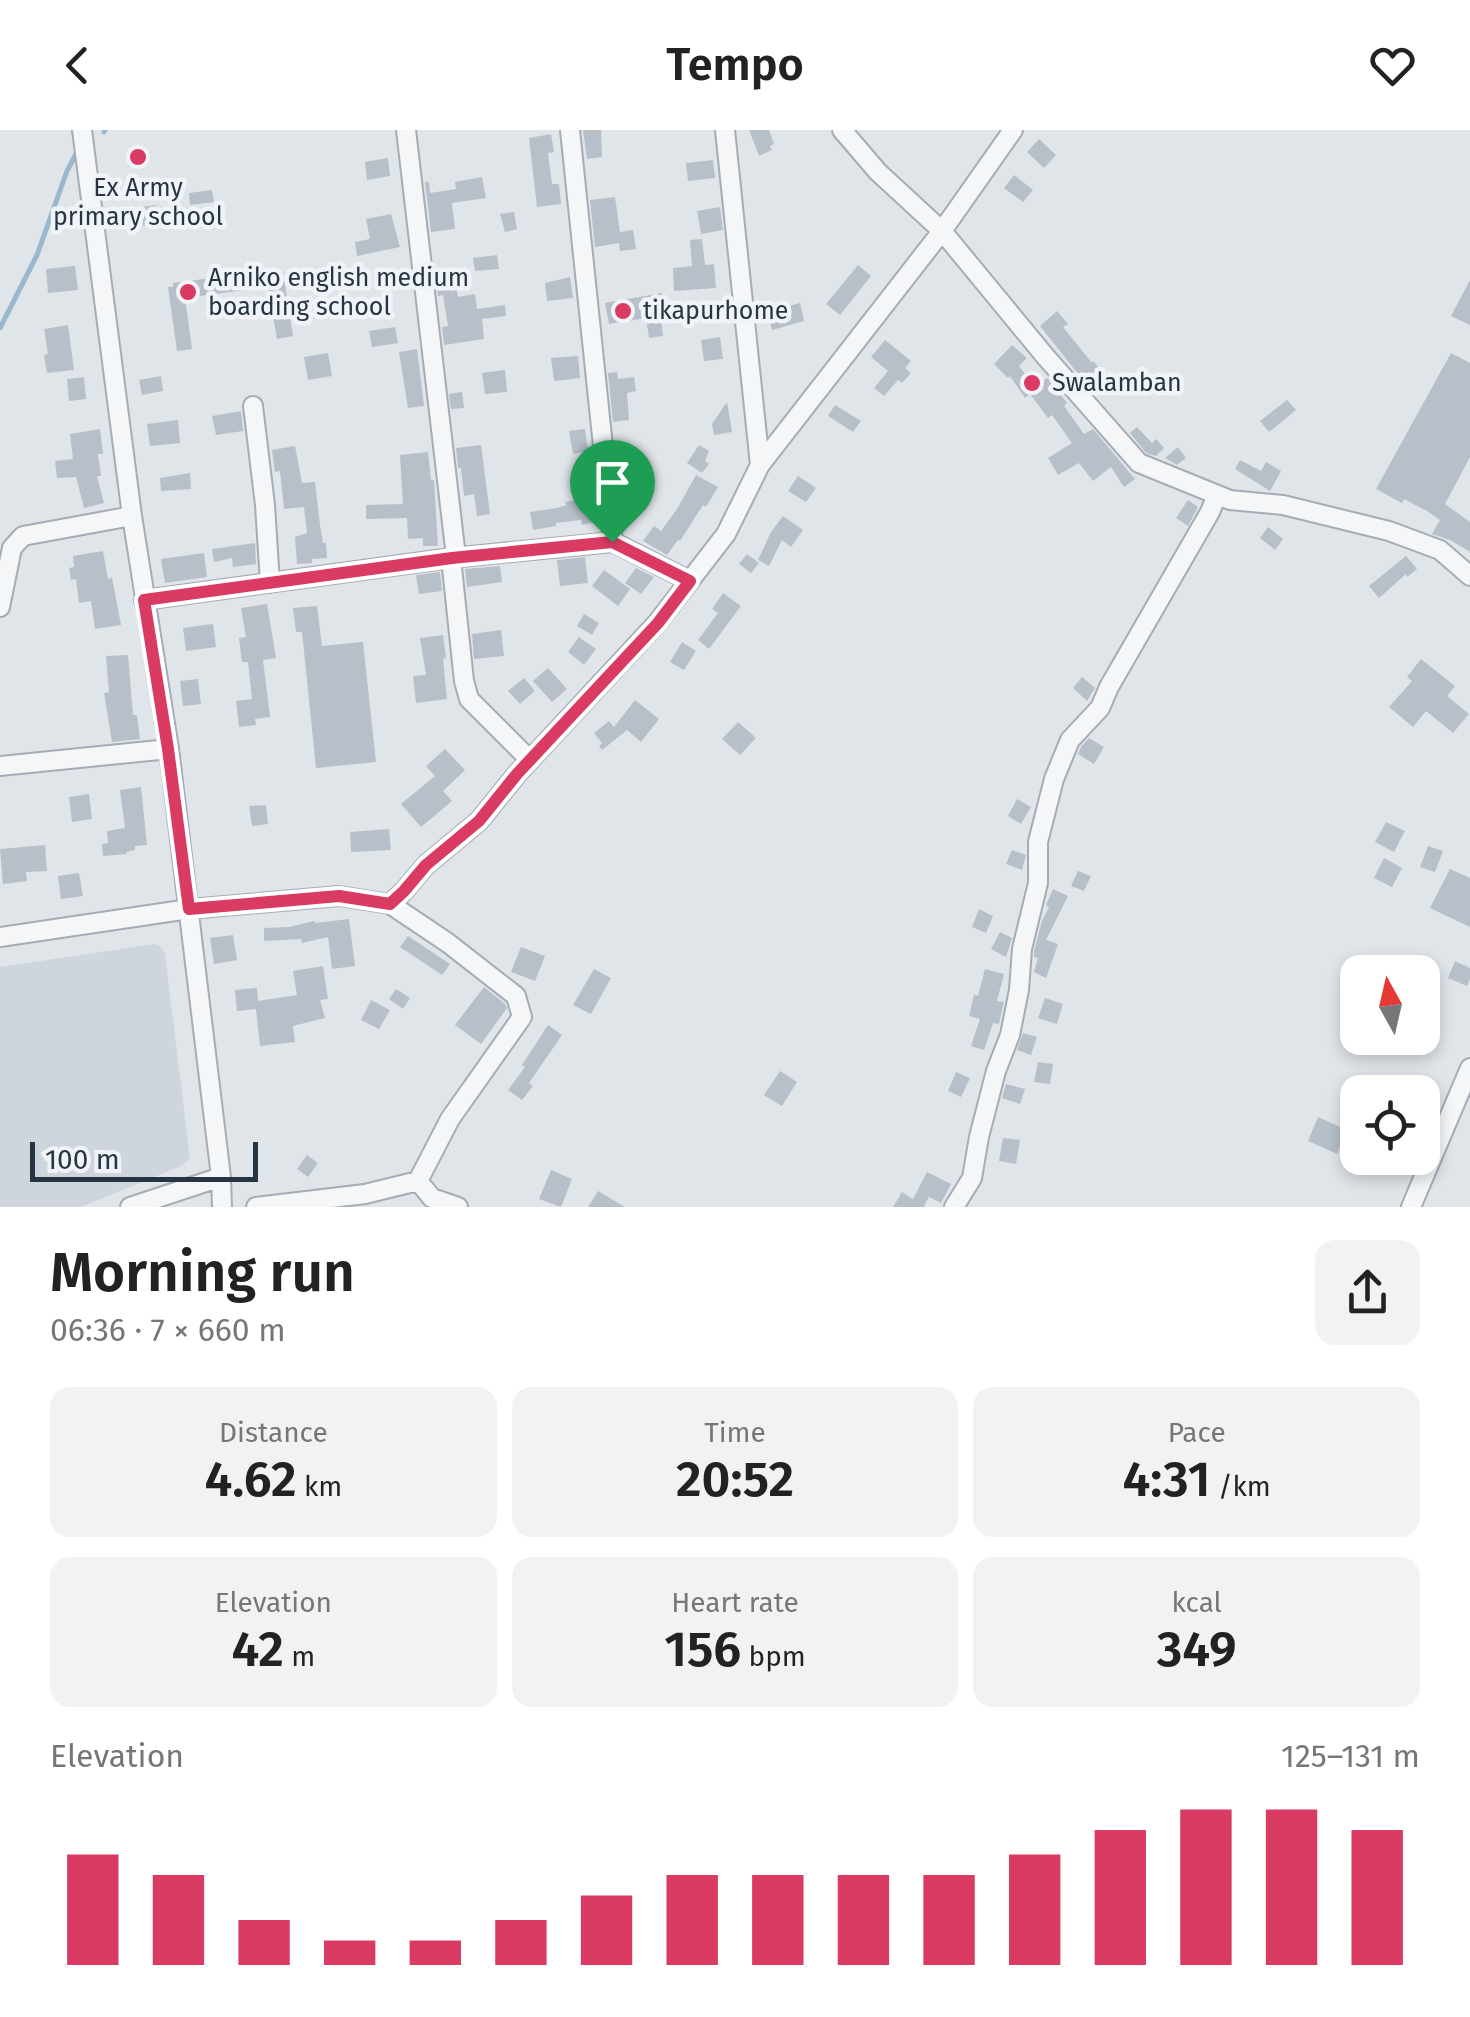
<!DOCTYPE html>
<html lang="en">
<head>
<meta charset="utf-8">
<style>
	body { margin:0; font-family:"Fira Sans",sans-serif; background:#f2f2f2; color:#222; height:100vh; display:flex; flex-direction:column; font-size:38px; white-space:nowrap }
	* { box-sizing:border-box; margin:0 }
	p { font-size:32px; color:#767676 }
	.icon { flex:none; width:55px; height:55px; fill:none; stroke:currentColor; stroke-width:2; stroke-linecap:round; stroke-linejoin:round }
	.map { position:relative; height:1077px; overflow:hidden }
	.panel { display:flex; flex-direction:column; background:#fff; flex:1 }
	.panel>* { flex:none }
	.needle { width:65px; rotate:352deg }
	.fabs { position:absolute; left:1340px; top:825px; display:grid; gap:20px }
	.fabs a { display:grid; place-items:center; width:100px; height:100px; border-radius:20px; background:#fff; box-shadow:0 5px 15px #0003; font-size:50px }
	.scale { position:absolute; left:30px; bottom:25px; width:228px; box-sizing:border-box; padding-left:10px; border:5px solid #273444; border-top:0; font-size:28px; line-height:35px; white-space:nowrap; color:#273444; -webkit-text-stroke:8px #f0f4f8; paint-order:stroke }
	.pin { position:absolute; display:grid; place-items:center; width:85px; height:85px; color:#fff; margin:-102px -42px; border-radius:50% 50% 50% 0; rotate:-45deg; box-shadow:0 0 10px #0007 }
	.pin .icon { rotate:45deg }
	.round { display:grid; place-items:center; flex:none; width:105px; height:105px; border-radius:20px; background:#f2f2f2 }
	.head { display:flex; align-items:center; justify-content:space-between; height:170px; padding:0 50px }
	h1 { font-size:55px; font-weight:600; line-height:75px }
	.figures { display:grid; grid-template-columns:repeat(3,1fr); gap:15px; height:170px; padding:10px 50px }
	.figures div { display:grid; align-content:center; border-radius:20px; background:#f2f2f2; text-align:center }
	.figures b { font-size:50px; font-weight:600 }
	.figures small { font-size:28px; font-weight:400 }
	.figures p { font-size:28px }
	.chart { height:280px; padding:20px 50px }
	.chart p { display:flex; justify-content:space-between }
	.chart svg { width:100%; height:180px; margin-top:10px; stroke:#da3b63; stroke-width:6 }
	header { display:flex; justify-content:space-between; align-items:center; height:130px; padding:0 50px; background:#fff; font-size:45px; font-weight:600 }
	.map>svg:first-child { display:block }
</style>
</head>
<body>
<header><svg class="icon" aria-label="back" viewBox="0 0 24 24"><path d="M15 5l-7 7 7 7"/></svg>Tempo<svg class="icon" aria-label="heart" viewBox="0 0 24 24"><path d="M12 20l-8-8c-3-5 5-10 8-4 3-6 11-1 8 4z"/></svg></header>
<div class="map">
<svg width="1470" height="1077" viewBox="0 0 1470 1077">
	<rect width="100%" height="100%" fill="#e0e5ea"/>
	<path fill="#ced5dd" d="M 155,814 L 161,817 L 165,824 L 190,1029 L 181,1036 L 81,1077 L 0,1077 L 0,837 Z"/>
	<g fill="none" stroke-linecap="round" stroke-linejoin="round">
		<path stroke="#98b8cd" stroke-width="5" d="M 104,2 L 105,0
			M 0,198 L 37,125 L 67,41 L 77,22"/>
	</g>
	<path fill="#b7bfc9" d="M 583,0 L 601,0 L 602,27 L 587,29 Z
		M 749,0 L 769,0 L 774,14 L 770,16 L 772,20 L 759,26 Z
		M 551,4 L 554,22 L 548,23 L 552,54 L 559,54 L 561,74 L 537,77 L 529,8 Z
		M 1039,9 L 1056,25 L 1044,38 L 1027,22 Z
		M 388,28 L 390,46 L 367,50 L 365,32 Z
		M 713,30 L 715,48 L 688,51 L 686,33 Z
		M 1014,45 L 1033,60 L 1023,72 L 1004,58 Z
		M 482,47 L 486,68 L 452,73 L 455,99 L 431,102 L 425,52 L 429,52 L 430,63 L 456,59 L 455,52 Z
		M 212,60 L 214,72 L 190,75 L 189,63 Z
		M 615,67 L 620,102 L 633,100 L 636,119 L 620,121 L 619,113 L 595,117 L 590,70 Z
		M 156,75 L 158,94 L 143,96 L 141,77 Z
		M 720,77 L 723,100 L 701,104 L 697,81 Z
		M 514,82 L 517,99 L 505,102 L 500,84 Z
		M 391,84 L 400,117 L 357,126 L 355,112 L 370,109 L 366,89 Z
		M 702,109 L 705,135 L 714,134 L 716,158 L 674,161 L 673,138 L 692,136 L 690,110 Z
		M 497,125 L 499,139 L 475,141 L 473,128 Z
		M 858,135 L 871,146 L 840,185 L 826,174 Z
		M 75,136 L 78,160 L 48,163 L 46,139 Z
		M 283,142 L 293,206 L 277,209 L 266,145 Z
		M 242,144 L 244,160 L 185,168 L 192,219 L 177,221 L 168,157 L 173,157 L 173,153 Z
		M 454,145 L 458,167 L 475,164 L 477,179 L 505,175 L 506,186 L 482,189 L 484,209 L 444,215 L 442,197 L 448,196 L 443,165 L 438,166 L 436,148 Z
		M 570,147 L 573,168 L 547,171 L 545,153 Z
		M 1470,150 L 1470,195 L 1451,186 Z
		M 662,163 L 665,182 L 660,183 L 663,206 L 649,208 L 646,188 L 609,194 L 605,173 Z
		M 800,173 L 804,191 L 772,200 L 767,182 Z
		M 1057,181 L 1068,194 L 1063,197 L 1092,233 L 1093,231 L 1106,246 L 1091,260 L 1040,196 Z
		M 68,195 L 74,240 L 47,243 L 44,225 L 48,224 L 44,199 Z
		M 395,197 L 398,213 L 372,217 L 369,201 Z
		M 720,207 L 723,229 L 704,231 L 701,210 Z
		M 885,210 L 911,231 L 905,238 L 911,243 L 902,253 L 898,250 L 884,266 L 874,258 L 888,241 L 871,227 Z
		M 1012,215 L 1027,228 L 1019,236 L 1034,255 L 1048,248 L 1067,273 L 1064,276 L 1084,304 L 1093,299 L 1135,349 L 1124,357 L 1111,337 L 1093,351 L 1079,333 L 1058,345 L 1048,328 L 1072,313 L 1052,285 L 1048,288 L 1030,264 L 1025,268 L 1010,246 L 1008,248 L 994,234 Z
		M 417,219 L 424,276 L 408,278 L 399,222 Z
		M 328,223 L 332,246 L 308,250 L 304,227 Z
		M 1451,223 L 1470,233 L 1470,327 L 1445,374 L 1470,392 L 1470,422 L 1450,410 L 1432,404 L 1440,390 L 1427,381 L 1404,369 L 1402,373 L 1376,359 Z
		M 578,226 L 580,248 L 554,251 L 551,228 Z
		M 505,240 L 507,262 L 485,264 L 482,243 Z
		M 617,242 L 618,249 L 634,247 L 636,261 L 627,263 L 629,290 L 613,292 L 608,243 Z
		M 161,246 L 163,261 L 142,265 L 139,250 Z
		M 84,247 L 86,269 L 69,271 L 67,249 Z
		M 462,262 L 464,278 L 451,279 L 449,264 Z
		M 1287,270 L 1296,280 L 1269,302 L 1260,291 Z
		M 727,272 L 732,302 L 714,305 L 712,294 Z
		M 835,275 L 861,291 L 853,302 L 828,286 Z
		M 241,281 L 243,301 L 216,305 L 212,286 Z
		M 178,290 L 180,313 L 150,316 L 147,294 Z
		M 1137,297 L 1152,313 L 1156,309 L 1164,318 L 1156,326 L 1146,323 L 1130,303 Z
		M 100,299 L 103,324 L 98,324 L 101,346 L 97,346 L 104,373 L 84,378 L 76,347 L 57,348 L 55,331 L 73,329 L 70,304 Z
		M 585,299 L 588,321 L 573,324 L 569,301 Z
		M 481,315 L 490,384 L 477,386 L 474,364 L 464,366 L 461,338 L 458,338 L 456,318 Z
		M 699,315 L 709,321 L 705,331 L 709,334 L 702,343 L 687,333 Z
		M 295,316 L 302,353 L 315,352 L 320,395 L 323,413 L 326,413 L 327,428 L 312,429 L 312,433 L 297,434 L 295,407 L 307,403 L 304,377 L 284,379 L 280,341 L 275,342 L 272,320 Z
		M 1178,317 L 1186,328 L 1177,335 L 1165,328 Z
		M 428,322 L 431,350 L 434,350 L 438,416 L 423,416 L 423,408 L 408,409 L 407,388 L 366,389 L 366,375 L 403,374 L 400,325 Z
		M 1240,330 L 1261,341 L 1266,332 L 1281,341 L 1270,361 L 1235,339 Z
		M 190,343 L 191,359 L 161,361 L 160,348 Z
		M 637,344 L 639,363 L 621,365 L 619,346 Z
		M 696,345 L 718,357 L 706,377 L 703,375 L 680,411 L 678,410 L 667,425 L 643,411 L 654,396 L 661,401 L 677,379 Z
		M 798,346 L 816,358 L 806,372 L 788,361 Z
		M 595,366 L 598,391 L 582,395 L 581,390 L 556,393 L 556,396 L 533,400 L 530,382 L 557,378 L 566,375 L 565,372 Z
		M 1188,370 L 1198,377 L 1188,396 L 1176,388 Z
		M 783,386 L 803,400 L 791,417 L 782,410 L 769,436 L 758,430 L 771,402 Z
		M 1268,397 L 1283,409 L 1275,420 L 1260,408 Z
		M 255,413 L 256,434 L 233,437 L 232,428 L 214,432 L 212,419 Z
		M 103,421 L 108,449 L 112,448 L 121,495 L 95,499 L 91,471 L 79,473 L 76,449 L 71,450 L 69,438 L 74,437 L 73,426 Z
		M 204,423 L 207,447 L 165,453 L 161,429 Z
		M 747,424 L 759,433 L 751,443 L 739,434 Z
		M 1406,426 L 1417,439 L 1407,447 L 1406,444 L 1379,468 L 1369,456 Z
		M 585,427 L 588,453 L 560,456 L 557,430 Z
		M 500,436 L 502,452 L 467,457 L 465,439 Z
		M 636,438 L 654,447 L 641,464 L 625,453 Z
		M 604,440 L 630,459 L 618,476 L 592,456 Z
		M 440,442 L 442,461 L 419,464 L 416,445 Z
		M 723,463 L 741,476 L 709,519 L 698,510 L 718,483 L 712,479 Z
		M 267,474 L 276,528 L 263,530 L 270,587 L 255,589 L 256,595 L 239,597 L 236,571 L 252,569 L 248,532 L 242,532 L 239,508 L 246,507 L 241,478 Z
		M 317,476 L 322,516 L 363,512 L 376,632 L 316,638 L 302,502 L 296,502 L 293,478 Z
		M 584,484 L 599,493 L 592,505 L 577,496 Z
		M 213,494 L 216,517 L 186,521 L 183,498 Z
		M 501,500 L 504,526 L 474,529 L 472,504 Z
		M 443,505 L 446,528 L 443,529 L 447,569 L 416,573 L 413,546 L 426,545 L 420,508 Z
		M 579,507 L 596,519 L 584,535 L 568,522 Z
		M 682,512 L 696,521 L 684,540 L 670,532 Z
		M 128,525 L 133,585 L 137,585 L 140,609 L 112,612 L 104,563 L 109,562 L 106,526 Z
		M 1421,529 L 1455,556 L 1447,566 L 1469,584 L 1453,603 L 1426,581 L 1413,597 L 1389,577 L 1412,551 L 1407,547 Z
		M 548,538 L 567,559 L 552,572 L 533,551 Z
		M 1082,547 L 1095,558 L 1087,571 L 1073,558 Z
		M 524,548 L 535,561 L 520,574 L 508,561 Z
		M 198,549 L 201,574 L 183,576 L 180,551 Z
		M 635,570 L 659,589 L 641,612 L 627,600 L 602,620 L 599,616 L 602,613 L 594,603 L 609,591 L 614,597 Z
		M 738,592 L 756,608 L 740,625 L 722,609 Z
		M 1089,608 L 1104,617 L 1094,634 L 1078,624 L 1081,617 Z
		M 445,619 L 465,640 L 443,661 L 452,671 L 421,697 L 401,674 L 435,646 L 426,636 Z
		M 141,657 L 147,715 L 135,716 L 135,720 L 126,722 L 127,724 L 103,726 L 102,714 L 108,713 L 107,701 L 125,698 L 120,660 Z
		M 89,664 L 92,689 L 72,692 L 69,667 Z
		M 1017,669 L 1031,677 L 1021,694 L 1008,686 Z
		M 266,675 L 268,694 L 252,696 L 249,676 Z
		M 1386,692 L 1405,701 L 1394,722 L 1375,712 Z
		M 389,699 L 391,720 L 351,722 L 350,702 Z
		M 45,715 L 47,741 L 26,742 L 27,751 L 3,754 L 0,719 Z
		M 1428,716 L 1443,721 L 1435,742 L 1420,737 Z
		M 1012,720 L 1026,725 L 1022,740 L 1006,734 Z
		M 1384,728 L 1402,738 L 1392,757 L 1374,748 Z
		M 1450,739 L 1470,748 L 1470,797 L 1430,778 Z
		M 1078,741 L 1091,746 L 1084,761 L 1071,756 Z
		M 79,743 L 83,766 L 61,769 L 58,746 Z
		M 1053,759 L 1068,766 L 1046,810 L 1058,814 L 1046,848 L 1034,842 L 1038,828 L 1034,827 L 1034,821 L 1042,791 L 1049,777 L 1046,775 Z
		M 979,779 L 993,786 L 986,803 L 972,797 Z
		M 349,789 L 355,836 L 332,839 L 328,807 L 302,813 L 301,809 L 264,811 L 264,798 L 289,797 L 314,791 L 315,793 Z
		M 1000,802 L 1012,808 L 1006,827 L 991,819 Z
		M 233,805 L 237,830 L 214,834 L 210,808 Z
		M 408,806 L 450,834 L 442,845 L 400,817 Z
		M 521,817 L 545,826 L 535,851 L 511,842 Z
		M 1455,831 L 1470,838 L 1470,849 L 1467,856 L 1448,848 Z
		M 323,836 L 328,869 L 320,870 L 325,888 L 293,896 L 295,912 L 260,916 L 256,879 L 237,881 L 235,860 L 257,858 L 258,871 L 297,865 L 293,841 Z
		M 594,839 L 611,848 L 591,884 L 573,875 Z
		M 985,839 L 1004,844 L 997,871 L 1004,872 L 999,894 L 993,893 L 984,920 L 971,916 L 980,889 L 969,886 L 974,865 L 978,866 Z
		M 484,857 L 505,874 L 507,878 L 481,914 L 455,895 Z
		M 396,859 L 410,868 L 403,879 L 389,869 Z
		M 1045,868 L 1063,874 L 1057,894 L 1038,888 Z
		M 371,870 L 390,880 L 379,899 L 361,890 Z
		M 548,895 L 562,905 L 529,953 L 533,956 L 522,970 L 508,960 L 525,937 L 522,935 Z
		M 1023,903 L 1037,907 L 1031,925 L 1017,920 Z
		M 1038,932 L 1053,934 L 1050,954 L 1034,952 Z
		M 780,941 L 797,952 L 782,976 L 764,965 Z
		M 956,942 L 970,948 L 961,967 L 948,961 Z
		M 1377,950 L 1412,957 L 1412,962 L 1374,962 Z
		M 1006,954 L 1025,959 L 1020,974 L 1002,968 Z
		M 1318,987 L 1347,1000 L 1337,1024 L 1308,1011 Z
		M 1003,1008 L 1020,1010 L 1016,1034 L 999,1031 Z
		M 307,1025 L 318,1033 L 308,1047 L 297,1039 Z
		M 551,1040 L 572,1049 L 561,1077 L 539,1069 Z
		M 927,1042 L 951,1054 L 941,1073 L 929,1067 L 924,1076 L 925,1077 L 893,1077 L 902,1062 L 913,1069 Z
		M 598,1061 L 625,1077 L 588,1077 Z"/>
	<g fill="none" stroke-linecap="round" stroke-linejoin="round">
		<g stroke="#a5acb5" stroke-width="22">
			<path id="minor" d="M 82,0 L 132,386 L 169,619 L 221,1047 L 222,1077
				M 406,0 L 456,427
				M 570,0 L 613,412
				M 725,0 L 760,335
				M 842,0 L 878,42 L 942,101 L 1045,226 L 1139,333 L 1230,370 L 1283,375 L 1389,401 L 1440,420 L 1470,446
				M 253,276 L 265,375 L 270,453
				M 451,428 L 464,551 L 469,569 L 530,630
				M 144,470 L 451,428 L 613,412 L 690,451
				M 0,477 L 12,418 L 23,406 L 132,386
				M 0,636 L 169,619
				M 0,807 L 189,779 L 339,766 L 390,774 L 404,761 L 426,735 L 479,691 L 517,644 L 657,493 L 726,404 L 760,335 L 942,101 L 1013,0
				M 418,1051 L 432,1068 L 458,1077
				M 130,1077 L 221,1047
				M 256,1077 L 365,1064 L 418,1051 L 450,989 L 522,887 L 516,866 L 448,813 L 390,774
				M 954,1077 L 972,1048 L 979,1007 L 996,941 L 1010,905 L 1019,860 L 1022,819 L 1038,753 L 1038,712 L 1054,649 L 1070,610 L 1100,578 L 1109,557 L 1210,382 L 1217,365
				M 1411,1077 L 1470,938"/>
		</g>
		<use href="#minor" stroke="#f4f6f8" stroke-width="18"/>
	</g>
	<g fill="none" stroke-linecap="round" stroke-linejoin="round">
		<g stroke="#fff" stroke-width="20">
			<path id="route" d="M 612,412 L 690,451 L 658,493 L 517,644 L 479,691 L 426,735 L 404,761 L 390,774 L 339,766 L 189,779 L 168,619 L 144,470 L 452,428 Z"/>
		</g>
		<use href="#route" stroke="#da3b63" stroke-width="12"/>
	</g>
	<g fill="#da3b63" stroke="#f0f4f8" stroke-width="4">
		<circle cx="138" cy="27" r="10"/>
		<circle cx="188" cy="162" r="10"/>
		<circle cx="623" cy="181" r="10"/>
		<circle cx="1032" cy="253" r="10"/>
	</g>
	<g text-anchor="middle" dominant-baseline="central" stroke-width="9" stroke-linejoin="round" paint-order="stroke">
		<g font-size="25" fill="#273444" stroke="#f0f4f8" text-anchor="start">
			<text x="138" y="58" text-anchor="middle">Ex Army<tspan x="138" dy="29">primary school</tspan></text>
			<text x="208" y="148">Arniko english medium<tspan x="208" dy="29">boarding school</tspan></text>
			<text x="643" y="181">tikapurhome</text>
			<text x="1052" y="253">Swalamban</text>
		</g>
	</g>
</svg>
<div class="fabs">
<a><svg class="needle" viewBox="-14 -14 28 28"><path d="M0-13l5 13h-10z" fill="#e53935"/><path d="M0 13l5-13h-10z" fill="#767676"/></svg></a>
<a><svg class="icon" aria-label="locate" viewBox="0 0 24 24"><circle cx="12" cy="12" r="6"/><path d="M12 2v4M12 18v4M2 12h4M18 12h4"/></svg></a>
</div>
<div class="scale">100 m</div>
<div class="pin" style="left:612px;top:412px;background:#1e9e55"><svg class="icon" aria-label="arrive" viewBox="0 0 24 24"><path d="M6 21V4h12l-3 4 3 4H6"/></svg></div>
</div>
<section class="panel">
<div class="head"><div><h1>Morning run</h1><p>06:36 · 7 × 660 m</p></div><a class="round"><svg class="icon" aria-label="share" viewBox="0 0 24 24"><path d="M12 15V3M7 8l5-5 5 5M5 13v7h14v-7"/></svg></a></div>
<div class="figures">
<div><p>Distance</p><b>4.62<small> km</small></b></div>
<div><p>Time</p><b>20:52</b></div>
<div><p>Pace</p><b>4:31<small> /km</small></b></div>
</div>
<div class="figures">
<div><p>Elevation</p><b>42<small> m</small></b></div>
<div><p>Heart rate</p><b>156<small> bpm</small></b></div>
<div><p>kcal</p><b>349</b></div>
</div>
<div class="chart"><p><span>Elevation</span>125–131 m</p>
<svg viewBox="0 0 160 44" preserveAspectRatio="none"><path d="M5 44V17M15 44V22M25 44V33M35 44V38M45 44V38M55 44V33M65 44V27M75 44V22M85 44V22M95 44V22M105 44V22M115 44V17M125 44V11M135 44V6M145 44V6M155 44V11"/></svg>
</div>
</section>
</body>
</html>
